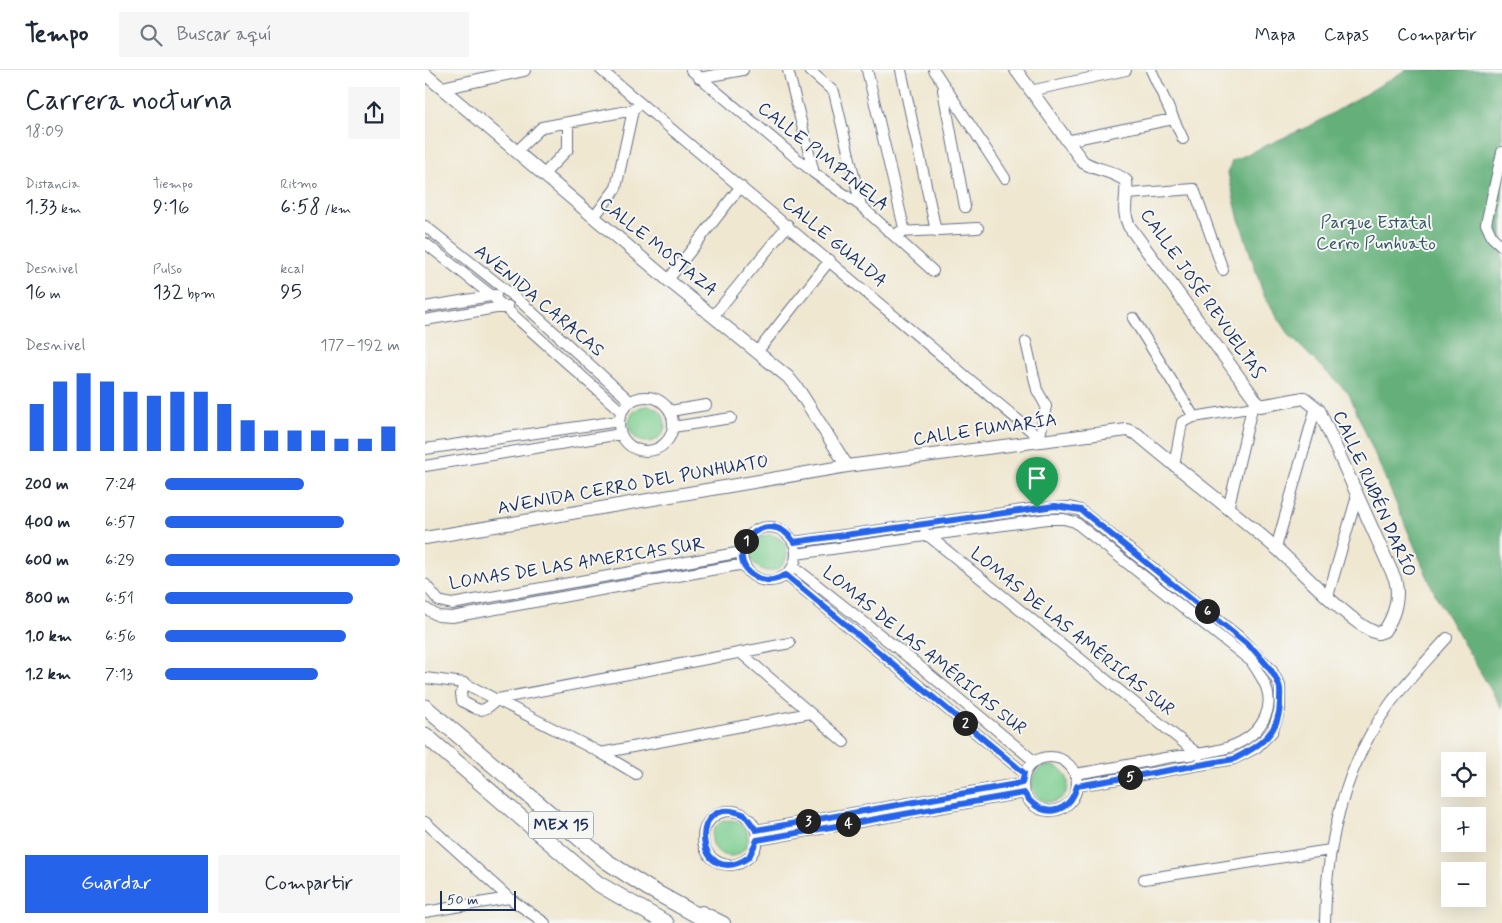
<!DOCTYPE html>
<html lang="es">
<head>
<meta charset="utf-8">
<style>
	body { margin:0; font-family:Mynerve,sans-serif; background:#f6f6f7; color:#1f2937; height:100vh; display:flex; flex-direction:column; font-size:19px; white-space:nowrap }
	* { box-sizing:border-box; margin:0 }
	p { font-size:16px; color:#747a83 }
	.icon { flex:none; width:28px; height:28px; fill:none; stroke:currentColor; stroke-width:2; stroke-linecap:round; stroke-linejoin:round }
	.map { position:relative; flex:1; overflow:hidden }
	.details { display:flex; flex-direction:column; background:#fff; width:425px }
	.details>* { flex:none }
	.buttons { position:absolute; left:1016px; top:682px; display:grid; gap:10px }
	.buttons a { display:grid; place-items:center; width:45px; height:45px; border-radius:0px; background:#fff; box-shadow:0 5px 20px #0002; font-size:25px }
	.scale { position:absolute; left:15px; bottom:12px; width:76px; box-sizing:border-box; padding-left:5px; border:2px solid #1b2f5e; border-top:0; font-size:14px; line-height:18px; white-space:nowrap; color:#1b2f5e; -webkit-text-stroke:4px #f6f6f2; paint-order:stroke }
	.pin { position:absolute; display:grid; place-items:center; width:42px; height:42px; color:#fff; margin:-51px -21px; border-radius:50% 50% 50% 0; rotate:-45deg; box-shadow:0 0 5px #0007 }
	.pin .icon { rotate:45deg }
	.km { position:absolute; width:25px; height:25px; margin:-12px; border-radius:50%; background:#222; color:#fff; font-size:14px; line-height:25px; text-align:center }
	.round { display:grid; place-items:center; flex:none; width:52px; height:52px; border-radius:0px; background:#f6f6f7 }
	.head { display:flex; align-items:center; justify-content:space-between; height:85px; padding:0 25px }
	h1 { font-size:28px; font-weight:600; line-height:38px }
	.figures { display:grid; grid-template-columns:repeat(3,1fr); gap:8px; height:85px; padding:5px 25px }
	.figures div { display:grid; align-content:center }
	.figures b { font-size:21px; font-weight:600 }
	.figures small { font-size:14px; font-weight:400 }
	.figures p { font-size:14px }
	.chart { height:140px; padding:10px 25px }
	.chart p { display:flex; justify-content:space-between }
	.chart svg { width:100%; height:90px; margin-top:5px; stroke:#2563eb; stroke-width:6 }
	.button { display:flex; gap:10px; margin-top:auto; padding:10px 25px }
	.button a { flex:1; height:58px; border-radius:0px; background:#2563eb; color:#fff; font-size:20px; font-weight:600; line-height:58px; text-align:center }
	.button a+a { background:#f6f6f7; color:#1f2937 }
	ul { padding:0 25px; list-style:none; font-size:16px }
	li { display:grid; grid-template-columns:80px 60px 1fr; align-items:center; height:38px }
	li i { height:12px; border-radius:6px; background:#2563eb }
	header { display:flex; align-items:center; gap:30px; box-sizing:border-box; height:70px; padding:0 25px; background:#fff; border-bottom:1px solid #e0e1e3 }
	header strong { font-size:24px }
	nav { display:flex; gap:28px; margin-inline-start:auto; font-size:18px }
	.search { width:350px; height:45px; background:#f6f6f7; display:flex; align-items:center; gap:12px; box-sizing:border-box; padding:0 18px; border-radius:0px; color:#747a83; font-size:19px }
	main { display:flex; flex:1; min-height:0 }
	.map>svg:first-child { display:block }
</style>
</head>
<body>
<header>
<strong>Tempo</strong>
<div class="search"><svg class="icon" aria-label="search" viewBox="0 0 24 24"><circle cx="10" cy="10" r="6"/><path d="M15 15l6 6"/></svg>Buscar aquí</div>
<nav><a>Mapa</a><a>Capas</a><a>Compartir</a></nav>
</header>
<main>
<section class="details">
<div class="head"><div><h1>Carrera nocturna</h1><p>18:09</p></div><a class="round"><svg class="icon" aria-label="share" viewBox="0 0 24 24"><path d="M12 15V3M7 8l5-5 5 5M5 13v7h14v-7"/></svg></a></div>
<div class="figures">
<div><p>Distancia</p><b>1.33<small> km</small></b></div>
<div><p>Tiempo</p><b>9:16</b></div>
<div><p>Ritmo</p><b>6:58<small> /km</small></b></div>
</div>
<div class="figures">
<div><p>Desnivel</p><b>16<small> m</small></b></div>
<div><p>Pulso</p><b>132<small> bpm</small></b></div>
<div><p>kcal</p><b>95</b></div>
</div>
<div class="chart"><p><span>Desnivel</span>177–192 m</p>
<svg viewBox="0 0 160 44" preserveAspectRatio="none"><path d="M5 44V21M15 44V10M25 44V6M35 44V10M45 44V15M55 44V17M65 44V15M75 44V15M85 44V21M95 44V29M105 44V34M115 44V34M125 44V34M135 44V38M145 44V38M155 44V32"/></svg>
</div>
<ul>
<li><b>200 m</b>7:24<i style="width:59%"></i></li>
<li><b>400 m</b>6:57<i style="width:76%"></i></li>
<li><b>600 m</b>6:29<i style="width:100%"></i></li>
<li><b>800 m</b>6:51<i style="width:80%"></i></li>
<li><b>1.0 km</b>6:56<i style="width:77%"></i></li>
<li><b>1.2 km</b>7:13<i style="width:65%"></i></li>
</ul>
<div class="button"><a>Guardar</a><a>Compartir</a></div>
</section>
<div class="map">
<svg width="1077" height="853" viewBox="0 0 1077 853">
	<rect width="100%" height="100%" fill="#f6f6f2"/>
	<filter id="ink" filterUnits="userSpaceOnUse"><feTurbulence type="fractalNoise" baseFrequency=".02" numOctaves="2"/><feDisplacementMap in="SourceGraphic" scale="10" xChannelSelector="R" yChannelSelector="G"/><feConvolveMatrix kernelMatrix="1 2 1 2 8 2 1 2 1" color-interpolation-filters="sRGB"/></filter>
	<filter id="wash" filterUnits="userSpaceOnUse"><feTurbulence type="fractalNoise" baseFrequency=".0096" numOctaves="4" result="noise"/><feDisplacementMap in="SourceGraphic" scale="20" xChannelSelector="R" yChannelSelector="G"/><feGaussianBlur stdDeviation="1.12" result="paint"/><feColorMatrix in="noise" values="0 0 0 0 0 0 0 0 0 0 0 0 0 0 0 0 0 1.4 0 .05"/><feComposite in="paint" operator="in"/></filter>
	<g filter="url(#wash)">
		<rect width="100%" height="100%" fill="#efe7d0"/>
		<path fill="#7ccd8f" stroke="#4c7e76" d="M204 354a18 18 0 1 1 36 0a18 18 0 1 1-36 0Z
			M326 483a18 18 0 1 1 36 0a18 18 0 1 1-36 0Z
			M607 714a18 18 0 1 1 36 0a18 18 0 1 1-36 0Z
			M287 768a18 18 0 1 1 36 0a18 18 0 1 1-36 0Z"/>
		<path fill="#65b07a" stroke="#40706c" d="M 981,0 L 1077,0 L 1077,639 L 1010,524 L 924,324 L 866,267 L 839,226 L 813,146 L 803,103 L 807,91 L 891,53 Z"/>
	</g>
	<g filter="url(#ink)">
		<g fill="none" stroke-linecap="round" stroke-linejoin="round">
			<g stroke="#656f86" stroke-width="12">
				<path id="minor" d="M 176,0 L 618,371
					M 266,0 L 389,103 L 436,136 L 508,201
					M 363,0 L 389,103
					M 384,0 L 409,22 L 436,136
					M 442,0 L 480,162
					M 476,0 L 511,161
					M 509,0 L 580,108
					M 726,0 L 758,69
					M 274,8 L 318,0
					M 518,20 L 540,137
					M 605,21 L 701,0
					M 641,71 L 748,49
					M 92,81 L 117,57 L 208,40 L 215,33
					M 1077,82 L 1061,154 L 1067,167 L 1077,176
					M 119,104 L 143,79 L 143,53
					M 702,124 L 769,119 L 798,200
					M 169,147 L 191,118 L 208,40
					M 0,156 L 97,233 L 206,332
					M 474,162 L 553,158
					M 0,173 L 67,226 L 197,342
					M 243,210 L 316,116
					M 0,237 L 71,225
					M 289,245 L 363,155
					M 708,248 L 769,347
					M 0,250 L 83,236
					M 601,272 L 612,320 L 621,336 L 615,366
					M 333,281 L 405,190
					M194 354a27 27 0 1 1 54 0a27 27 0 1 1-54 0Z
					M 245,341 L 281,335
					M 248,357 L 306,348
					M 0,379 L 194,351
					M 0,396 L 196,364
					M 749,396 L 757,352 L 769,347 L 835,336
					M 803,439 L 827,338
					M317 484a27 27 0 1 1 54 0a27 27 0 1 1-54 0Z
					M 500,463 L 774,685
					M 369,472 L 613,438 L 645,437 L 655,440 L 813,566 L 846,599 L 855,616 L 855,640 L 847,662 L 831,678 L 809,689 L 652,716
					M 851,478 L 891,337
					M 371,484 L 622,449 L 639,449 L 650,452 L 826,591 C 838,609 850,625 840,647 C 824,683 775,683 740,688 C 710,694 680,699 650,704
					M 368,496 L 492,594 L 609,691
					M 361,505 L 599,703
					M 0,514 L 14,531 L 27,534 L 317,482
					M 903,526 L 932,426
					M 0,538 L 13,546 L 27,547 L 319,494
					M 317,584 L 419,672
					M 0,608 L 39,613 L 176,683 L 211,704
					M 39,613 L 36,624 L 37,631 C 56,642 56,644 73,629 L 365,573
					M 176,683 L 385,643
					M598 714a27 27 0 1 1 54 0a27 27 0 1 1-54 0Z
					M278 768a27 27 0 1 1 54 0a27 27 0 1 1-54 0Z
					M 0,752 L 84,828 L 120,853
					M 331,760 L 597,713
					M 332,770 L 599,723
					M 719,809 L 905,780
					M 0,842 L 84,828
					M 900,853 C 901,775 919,695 967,631 C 984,609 1003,589 1022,568"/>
			</g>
			<g stroke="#656f86" stroke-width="14">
				<path id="tertiary" d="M 0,4 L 243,210 L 363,307 L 375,322 L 422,396
					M 17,18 L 99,0
					M 0,468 L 422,396 L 702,360 L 712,364 C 758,403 806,439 851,478 C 872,496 930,559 953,563 L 959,561 C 970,546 975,526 970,509 L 894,340 L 879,328 L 835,336 L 704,156 C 696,139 703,129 701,111 C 688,100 672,101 658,92 L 591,0
					M 277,842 L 299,853"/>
			</g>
			<g stroke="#656f86" stroke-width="17">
				<path id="primary" d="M 0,637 L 181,791 L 223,818 L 286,853
					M 0,665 L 172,813 L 241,853"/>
			</g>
			<use href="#minor" stroke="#fff" stroke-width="10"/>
			<use href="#tertiary" stroke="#fff" stroke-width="12"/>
			<use href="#primary" stroke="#fff" stroke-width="15"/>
		</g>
	</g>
	<g fill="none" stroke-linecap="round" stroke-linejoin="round" filter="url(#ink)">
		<g stroke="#fff" stroke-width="10">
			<path id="route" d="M 630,436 L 656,440 L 829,580 C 838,591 849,601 854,615 C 856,619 855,625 855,630 C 856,662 835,676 809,689 L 652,716 C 644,746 615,749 599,723 L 332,770 L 324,787 C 270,824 260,719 320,745 L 331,760 L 597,713 L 599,703 L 361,505 C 351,510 342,513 331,507 C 293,487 340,430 369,472 Z"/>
		</g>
		<use href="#route" stroke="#2563eb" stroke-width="6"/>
	</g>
	<g text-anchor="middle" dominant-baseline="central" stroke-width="4" stroke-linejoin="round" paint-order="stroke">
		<rect fill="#f6f6f2" stroke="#5d6b8a" stroke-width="1" x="103.5" y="741.5" width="65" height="27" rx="4"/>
		<g font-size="16" font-weight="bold" fill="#1b2f5e">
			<text x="136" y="755">MEX 15</text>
		</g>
		<g font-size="18" fill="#1b2f5e" stroke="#f6f6f2">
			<text transform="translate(398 87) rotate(39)">CALLE PIMPINELA</text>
			<text transform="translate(409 172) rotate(40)">CALLE GUALDA</text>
			<text transform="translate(233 177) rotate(39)">CALLE MOSTAZA</text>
			<text transform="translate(777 224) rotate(55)">CALLE JOSÉ REVUELTAS</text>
			<text transform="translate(114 231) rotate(40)">AVENIDA CARACAS</text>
			<text transform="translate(560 360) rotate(-8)">CALLE FUMARÍA</text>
			<text transform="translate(208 415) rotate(-10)">AVENIDA CERRO DEL PUNHUATO</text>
			<text transform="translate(949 424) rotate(66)">CALLE RUBÉN DARÍO</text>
			<text transform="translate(152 494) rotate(-9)">LOMAS DE LAS AMERICAS SUR</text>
			<text transform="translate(647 562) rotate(39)">LOMAS DE LAS AMÉRICAS SUR</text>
			<text transform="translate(499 581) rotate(39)">LOMAS DE LAS AMÉRICAS SUR</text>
		</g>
		<g font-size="18" fill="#33566a" stroke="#f6f6f2">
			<text x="951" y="153">Parque Estatal<tspan x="951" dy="21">Cerro Punhuato</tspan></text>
		</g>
	</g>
</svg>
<div class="buttons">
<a><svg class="icon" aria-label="locate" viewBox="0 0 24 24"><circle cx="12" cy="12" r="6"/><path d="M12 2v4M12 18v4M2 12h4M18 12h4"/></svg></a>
<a>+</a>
<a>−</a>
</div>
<div class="scale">50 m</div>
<div class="pin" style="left:612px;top:438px;background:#1e9e55"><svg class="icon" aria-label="arrive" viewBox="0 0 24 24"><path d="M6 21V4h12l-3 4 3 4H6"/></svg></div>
<b class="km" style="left:321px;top:471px">1</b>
<b class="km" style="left:540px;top:653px">2</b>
<b class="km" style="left:383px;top:751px">3</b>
<b class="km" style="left:423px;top:754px">4</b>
<b class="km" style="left:705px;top:707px">5</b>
<b class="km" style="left:782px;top:541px">6</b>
</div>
</main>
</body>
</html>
